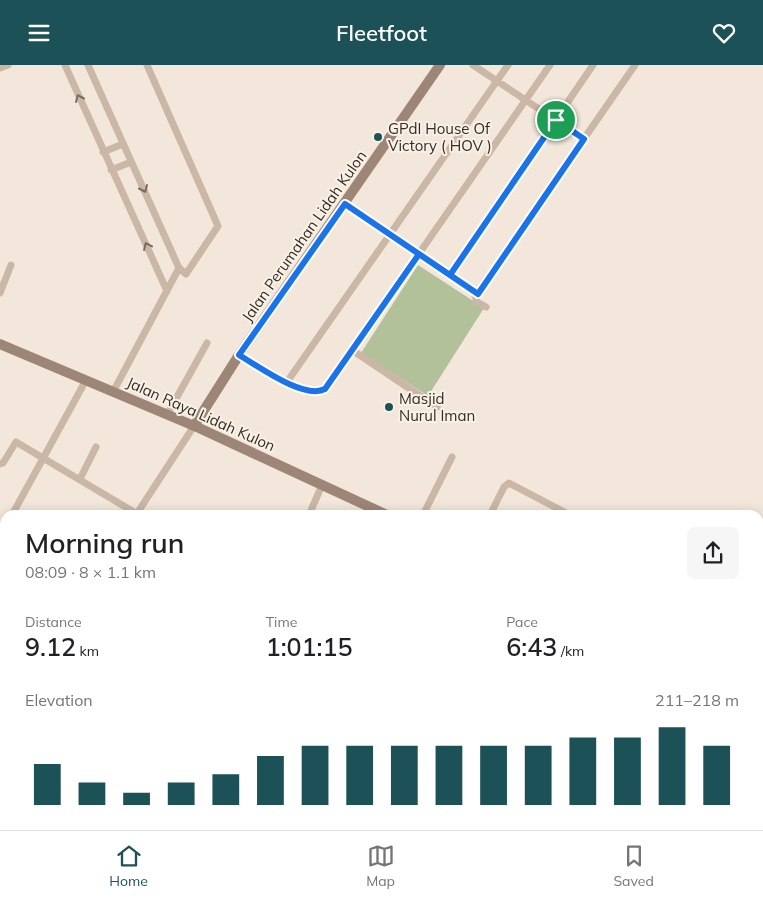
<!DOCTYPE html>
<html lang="en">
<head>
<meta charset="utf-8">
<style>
	body { margin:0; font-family:Mulish,sans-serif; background:#f6f6f6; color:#202124; height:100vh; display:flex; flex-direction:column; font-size:19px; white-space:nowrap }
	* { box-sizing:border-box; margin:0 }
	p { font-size:16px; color:#757577 }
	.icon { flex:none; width:28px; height:28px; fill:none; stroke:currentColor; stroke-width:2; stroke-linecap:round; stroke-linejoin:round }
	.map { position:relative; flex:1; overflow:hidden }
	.side { position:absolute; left:0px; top:445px; width:764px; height:320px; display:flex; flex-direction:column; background:#fff; border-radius:15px 15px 0 0; box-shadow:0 2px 12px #0003 }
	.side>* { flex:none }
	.pin { position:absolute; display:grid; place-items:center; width:42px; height:42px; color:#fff; margin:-21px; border:2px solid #fff; border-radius:50%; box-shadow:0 1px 5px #0007 }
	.round { display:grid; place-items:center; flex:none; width:52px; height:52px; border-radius:8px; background:#f6f6f6 }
	.headline { display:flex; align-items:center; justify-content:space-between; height:85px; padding:0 25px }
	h1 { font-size:28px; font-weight:600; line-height:38px }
	.metrics { display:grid; grid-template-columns:repeat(3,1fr); gap:8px; height:85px; padding:5px 25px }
	.metrics div { display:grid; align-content:center }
	.metrics b { font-size:25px; font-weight:600 }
	.metrics small { font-size:14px; font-weight:400 }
	.metrics p { font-size:14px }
	.chart { height:140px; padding:10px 25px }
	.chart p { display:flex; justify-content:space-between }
	.chart svg { width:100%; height:90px; margin-top:5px; stroke:#1c5257; stroke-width:6 }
	header { display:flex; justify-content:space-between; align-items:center; height:65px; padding:0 25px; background:#1c5257; color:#fff; font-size:22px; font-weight:600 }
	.dock { display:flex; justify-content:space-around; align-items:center; height:70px; border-top:1px solid #e0e0e0; background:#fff; font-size:14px; color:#757577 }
	.dock a { display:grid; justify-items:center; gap:2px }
	.dock .current { color:#1c5257 }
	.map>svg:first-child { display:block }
</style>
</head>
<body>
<header><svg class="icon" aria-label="menu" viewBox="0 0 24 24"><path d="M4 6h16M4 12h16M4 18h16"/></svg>Fleetfoot<svg class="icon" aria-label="heart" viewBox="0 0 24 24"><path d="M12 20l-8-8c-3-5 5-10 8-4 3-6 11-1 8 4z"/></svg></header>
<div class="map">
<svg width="763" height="765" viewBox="0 0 763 765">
	<rect width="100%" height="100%" fill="#f2e7da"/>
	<path fill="#b3c19a" d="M 418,200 L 484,243 L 428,331 L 361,288 Z"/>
	<path fill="#78abaf" d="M 200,760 L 266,760 L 270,765 L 198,765 Z"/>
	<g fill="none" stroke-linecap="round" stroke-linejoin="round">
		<path stroke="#cab7a6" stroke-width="7" d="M 65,0 L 167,226
			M 88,0 L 179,203 L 186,209 L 218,161 L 147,0
			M 473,0 L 584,74
			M 0,3 L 8,0
			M 103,87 L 123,79
			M 111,105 L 131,97
			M 345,139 L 478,229
			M 450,210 L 593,0
			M 0,228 L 11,200
			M 486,242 L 477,237 L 475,231 L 635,0
			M 352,285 L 437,342
			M 239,290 C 258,301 304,335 325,324 L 550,0
			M 287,317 L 508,0
			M 113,327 L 179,203
			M 167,350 L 207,278
			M 0,399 L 3,398 L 16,377 L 139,450
			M 80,414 L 96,382
			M 12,450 L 86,315
			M 136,450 L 194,361
			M 309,450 L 322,420
			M 423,450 L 452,392
			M 490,450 L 504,422 L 509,418 L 570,450
			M 0,474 L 5,464
			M 0,515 L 5,518
			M 759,585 L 763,576
			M 759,720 L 763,722
			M 75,760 L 88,765
			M 149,760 L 155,763
			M 514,760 L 523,765
			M 677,760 L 686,765
			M 498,764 L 500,760
			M 20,765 L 21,760
			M 190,765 L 193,760
			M 478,765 L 480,760"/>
		<path stroke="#9d8677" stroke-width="10" d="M 0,279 L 199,363 L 387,450
			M 194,361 L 239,290 L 440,0
			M 759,610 L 763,612"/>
	</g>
	<defs><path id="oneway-chevron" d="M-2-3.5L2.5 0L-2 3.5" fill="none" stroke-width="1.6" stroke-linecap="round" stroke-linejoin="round" transform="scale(1.25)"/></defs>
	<g stroke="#796b60">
		<use href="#oneway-chevron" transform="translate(79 33) rotate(-114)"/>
		<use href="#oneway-chevron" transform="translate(144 124) rotate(66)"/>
		<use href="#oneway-chevron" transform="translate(147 181) rotate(-115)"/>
	</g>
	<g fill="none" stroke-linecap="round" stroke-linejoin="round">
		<g stroke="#fff" stroke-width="10">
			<path id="route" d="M 556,55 L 450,210 L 419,189 L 325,324 C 304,335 258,301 239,290 L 345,139 C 389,169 433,199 478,229 L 584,74 L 556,55"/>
		</g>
		<use href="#route" stroke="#1a73e8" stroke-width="6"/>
	</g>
	<g fill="#1c5257" stroke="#f9f1e6" stroke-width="2">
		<circle cx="378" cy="72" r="5"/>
		<circle cx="389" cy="342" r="5"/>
	</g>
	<g text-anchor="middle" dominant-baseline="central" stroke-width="4" stroke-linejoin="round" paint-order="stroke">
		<g font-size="15" fill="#362c27" stroke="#f9f1e6" text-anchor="start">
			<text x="388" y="63">GPdI House Of<tspan x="388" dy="17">Victory ( HOV )</tspan></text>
			<text x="399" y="333">Masjid<tspan x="399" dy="17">Nurul Iman</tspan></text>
		</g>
		<g font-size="15" fill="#362c27" stroke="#f9f1e6">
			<text transform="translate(304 171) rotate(-55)">Jalan Perumahan Lidah Kulon</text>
			<text transform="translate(201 349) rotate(24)">Jalan Raya Lidah Kulon</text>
		</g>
	</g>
</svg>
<div class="pin" style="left:556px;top:55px;background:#1e9e55"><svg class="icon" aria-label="arrive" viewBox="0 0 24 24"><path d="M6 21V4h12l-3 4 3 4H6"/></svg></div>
<section class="side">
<div class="headline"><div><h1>Morning run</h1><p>08:09 · 8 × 1.1 km</p></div><a class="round"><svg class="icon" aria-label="share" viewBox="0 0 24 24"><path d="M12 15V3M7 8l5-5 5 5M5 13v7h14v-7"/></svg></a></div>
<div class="metrics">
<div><p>Distance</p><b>9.12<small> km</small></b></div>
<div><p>Time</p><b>1:01:15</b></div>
<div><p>Pace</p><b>6:43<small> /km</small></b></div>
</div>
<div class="chart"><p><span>Elevation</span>211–218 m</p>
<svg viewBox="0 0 160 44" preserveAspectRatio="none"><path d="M5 44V24M15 44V33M25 44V38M35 44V33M45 44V29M55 44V20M65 44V15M75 44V15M85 44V15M95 44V15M105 44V15M115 44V15M125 44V11M135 44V11M145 44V6M155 44V15"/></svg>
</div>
</section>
</div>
<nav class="dock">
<a class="current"><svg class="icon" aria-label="home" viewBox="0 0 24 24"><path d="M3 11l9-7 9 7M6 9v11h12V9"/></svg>Home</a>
<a><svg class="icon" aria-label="map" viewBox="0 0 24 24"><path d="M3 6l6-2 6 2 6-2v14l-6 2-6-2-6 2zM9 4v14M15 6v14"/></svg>Map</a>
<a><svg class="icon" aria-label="saved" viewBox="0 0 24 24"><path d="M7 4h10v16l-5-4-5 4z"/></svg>Saved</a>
</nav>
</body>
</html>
